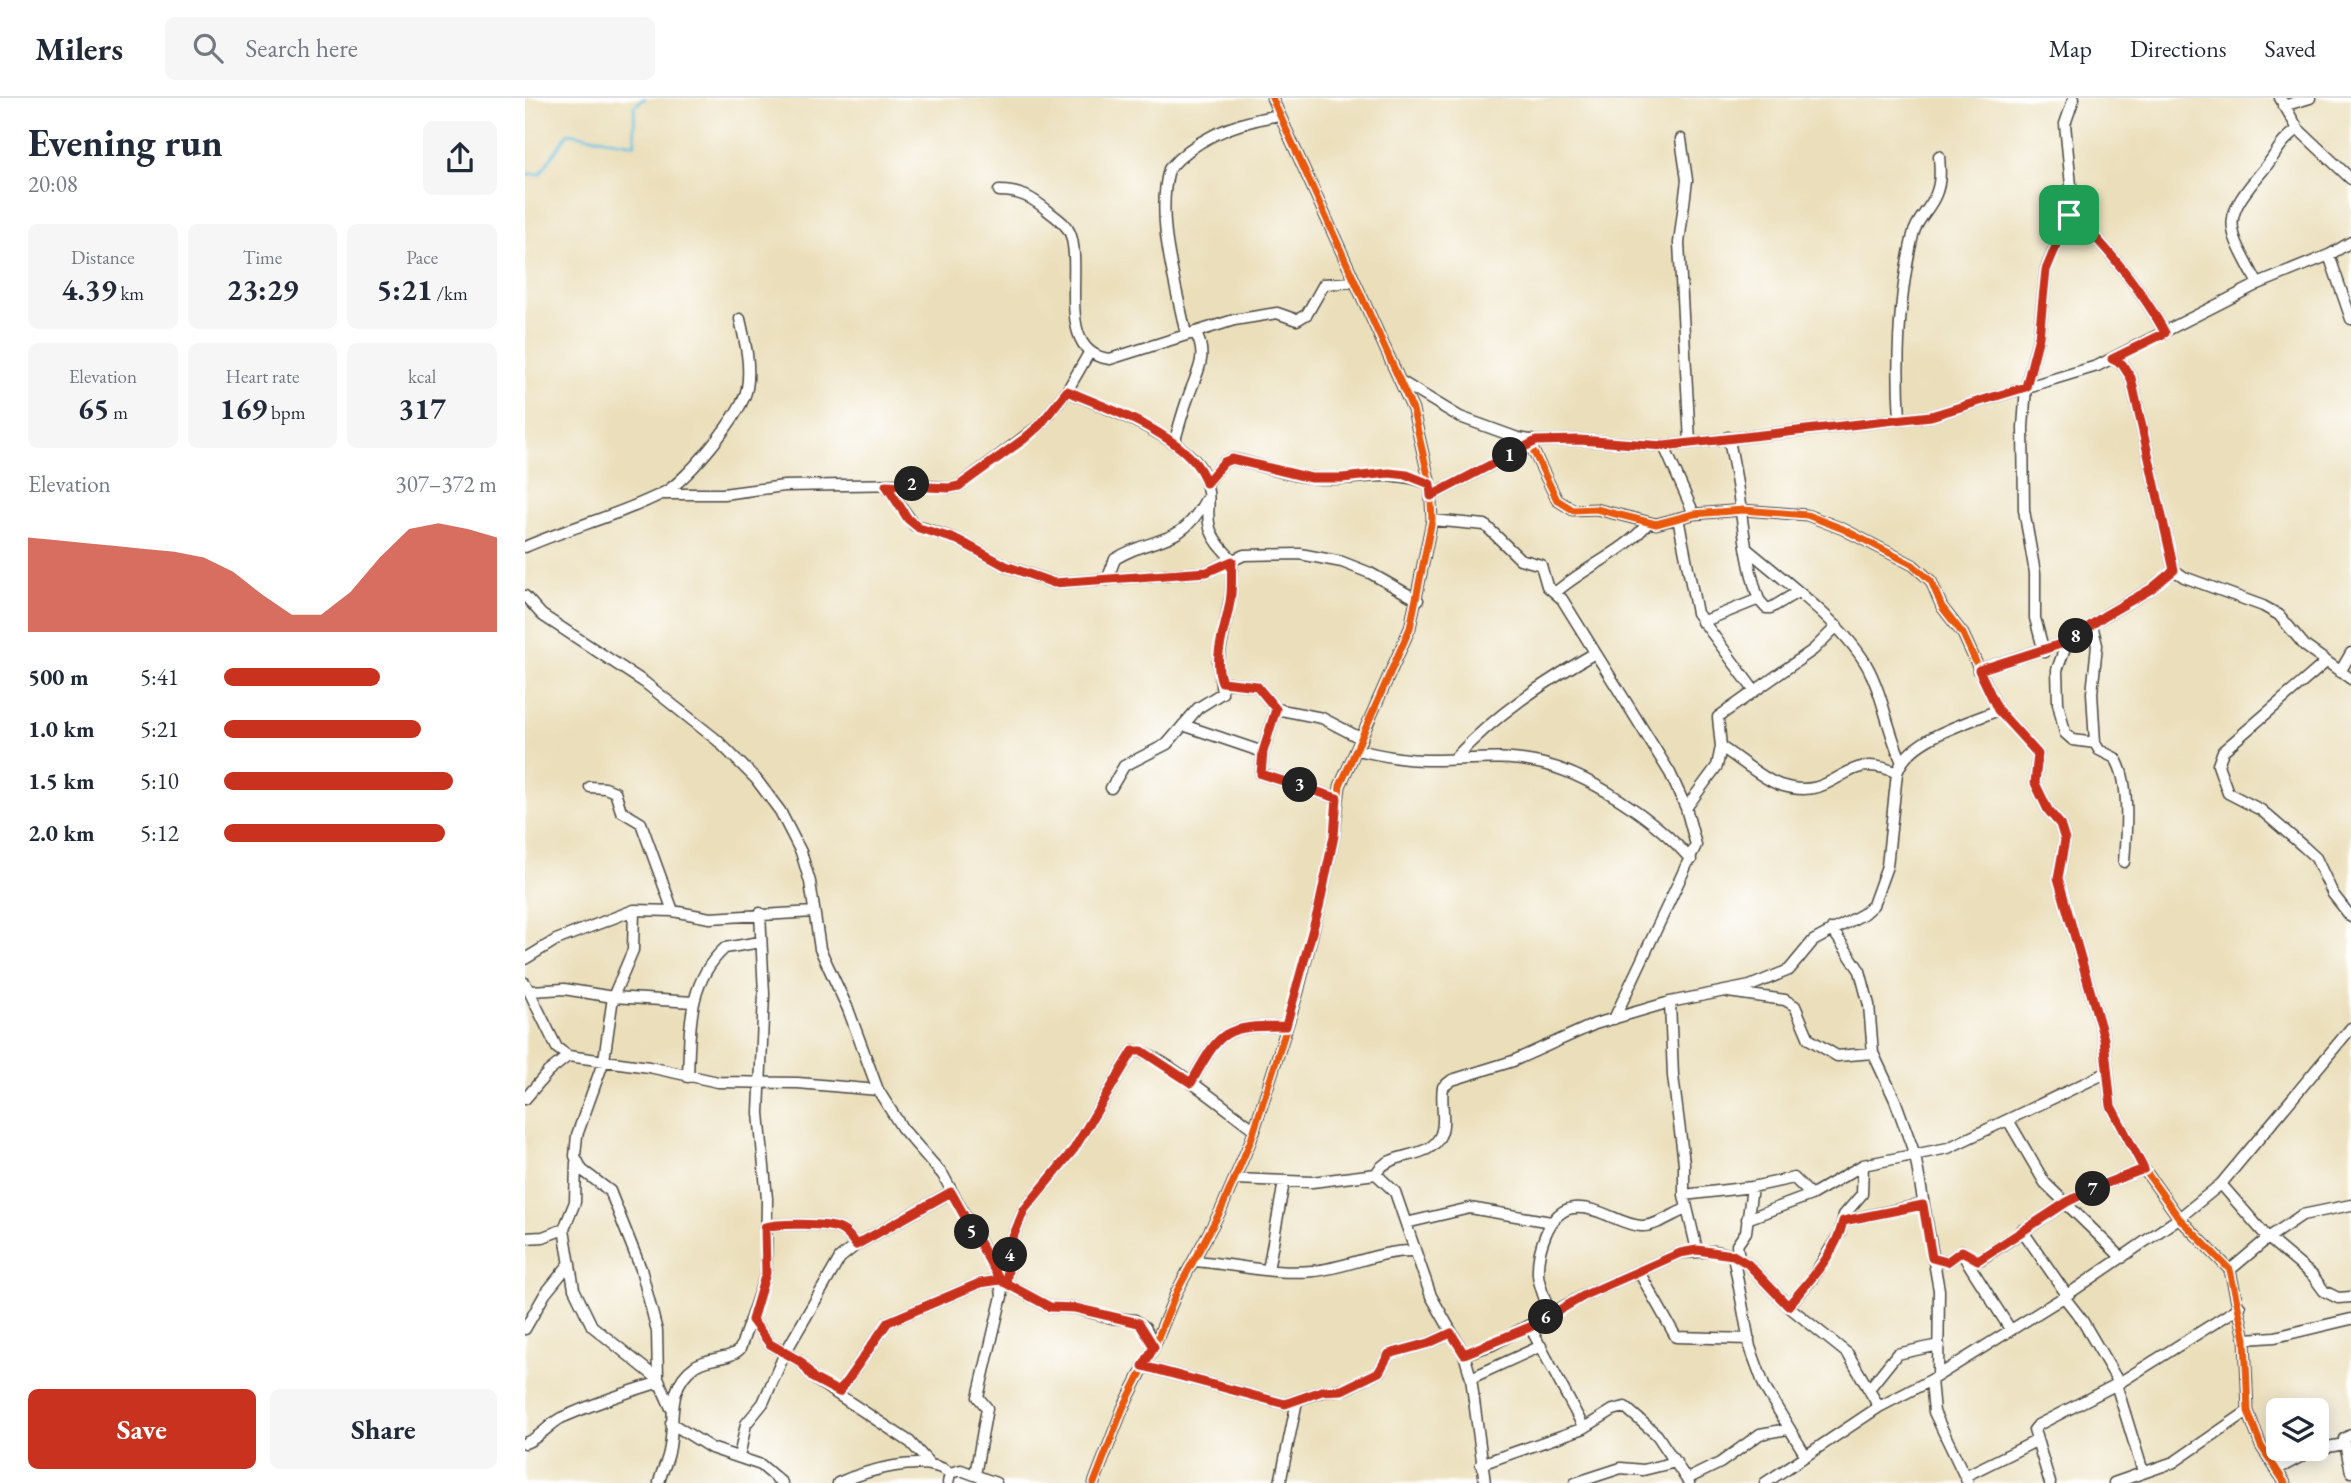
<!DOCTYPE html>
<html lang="en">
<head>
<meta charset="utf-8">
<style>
	body { margin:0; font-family:"EB Garamond",serif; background:#f6f6f7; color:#1f2937; height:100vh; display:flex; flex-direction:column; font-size:26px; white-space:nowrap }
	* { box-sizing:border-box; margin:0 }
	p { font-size:23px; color:#747a83 }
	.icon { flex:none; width:38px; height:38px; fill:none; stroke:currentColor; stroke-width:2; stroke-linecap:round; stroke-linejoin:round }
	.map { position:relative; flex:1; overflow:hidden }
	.side { display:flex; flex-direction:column; background:#fff; width:525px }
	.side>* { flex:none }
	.tools { position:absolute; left:1741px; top:1300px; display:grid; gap:14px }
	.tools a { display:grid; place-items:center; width:63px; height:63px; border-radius:10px; background:#fff; box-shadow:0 4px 18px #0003; font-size:35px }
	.pin { position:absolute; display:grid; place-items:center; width:60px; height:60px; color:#fff; margin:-30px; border-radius:14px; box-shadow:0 4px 10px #0006 }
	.km { position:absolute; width:35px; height:35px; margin:-18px; border-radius:50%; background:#222; color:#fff; font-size:19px; line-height:35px; text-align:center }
	.round { display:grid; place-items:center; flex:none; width:74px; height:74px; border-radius:10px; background:#f6f6f7 }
	.overview { display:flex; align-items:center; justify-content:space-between; height:119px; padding:0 28px }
	h1 { font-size:38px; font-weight:700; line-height:52px }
	.stats { display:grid; grid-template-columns:repeat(3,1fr); gap:10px; height:119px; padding:7px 28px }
	.stats div { display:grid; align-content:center; border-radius:10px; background:#f6f6f7; text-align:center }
	.stats b { font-size:30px; font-weight:700 }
	.stats small { font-size:19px; font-weight:400 }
	.stats p { font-size:19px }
	.chart { height:196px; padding:14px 28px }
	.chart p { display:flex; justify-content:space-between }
	.chart svg { width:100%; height:126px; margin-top:7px; fill:#c8321e; opacity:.7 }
	.cta { display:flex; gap:14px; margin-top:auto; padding:14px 28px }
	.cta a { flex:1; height:80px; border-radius:10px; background:#c8321e; color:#fff; font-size:28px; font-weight:700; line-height:80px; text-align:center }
	.cta a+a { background:#f6f6f7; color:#1f2937 }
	ul { padding:0 28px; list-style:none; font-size:23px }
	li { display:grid; grid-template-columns:112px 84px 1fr; align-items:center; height:52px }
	li i { height:18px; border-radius:9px; background:#c8321e }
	header { display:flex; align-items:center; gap:42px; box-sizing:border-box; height:98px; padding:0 35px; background:#fff; border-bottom:2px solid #e0e1e3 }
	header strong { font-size:33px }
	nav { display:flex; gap:38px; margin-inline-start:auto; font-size:24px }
	.search { width:490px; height:63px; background:#f6f6f7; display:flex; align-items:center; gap:18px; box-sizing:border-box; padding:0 24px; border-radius:10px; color:#747a83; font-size:26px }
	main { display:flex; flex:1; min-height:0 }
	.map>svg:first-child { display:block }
</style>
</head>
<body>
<header>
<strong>Milers</strong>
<div class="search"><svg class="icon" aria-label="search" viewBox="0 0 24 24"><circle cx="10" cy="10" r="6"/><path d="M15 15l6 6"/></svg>Search here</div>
<nav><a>Map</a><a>Directions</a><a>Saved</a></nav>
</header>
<main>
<section class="side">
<div class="overview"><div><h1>Evening run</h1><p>20:08</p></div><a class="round"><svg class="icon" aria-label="share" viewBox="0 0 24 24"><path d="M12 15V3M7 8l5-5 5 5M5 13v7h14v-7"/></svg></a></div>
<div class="stats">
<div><p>Distance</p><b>4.39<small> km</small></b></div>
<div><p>Time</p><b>23:29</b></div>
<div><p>Pace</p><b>5:21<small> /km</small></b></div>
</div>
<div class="stats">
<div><p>Elevation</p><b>65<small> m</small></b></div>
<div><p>Heart rate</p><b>169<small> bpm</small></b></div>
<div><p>kcal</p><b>317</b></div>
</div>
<div class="chart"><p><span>Elevation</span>307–372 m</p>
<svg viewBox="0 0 160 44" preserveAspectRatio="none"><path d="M0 44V11L10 12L20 13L30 14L40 15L50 16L60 18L70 23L80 31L90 38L100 38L110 30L120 18L130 8L140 6L150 8L160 11V44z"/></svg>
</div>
<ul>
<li><b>500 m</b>5:41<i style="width:57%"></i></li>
<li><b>1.0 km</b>5:21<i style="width:72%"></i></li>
<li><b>1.5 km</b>5:10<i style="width:84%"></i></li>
<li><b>2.0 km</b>5:12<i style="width:81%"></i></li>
</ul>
<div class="cta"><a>Save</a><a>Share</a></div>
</section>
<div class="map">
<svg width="1826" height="1385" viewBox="0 0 1826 1385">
	<rect width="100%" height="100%" fill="#fff"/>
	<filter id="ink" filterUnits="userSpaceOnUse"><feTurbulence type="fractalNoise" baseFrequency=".0143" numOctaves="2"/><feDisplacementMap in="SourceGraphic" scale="14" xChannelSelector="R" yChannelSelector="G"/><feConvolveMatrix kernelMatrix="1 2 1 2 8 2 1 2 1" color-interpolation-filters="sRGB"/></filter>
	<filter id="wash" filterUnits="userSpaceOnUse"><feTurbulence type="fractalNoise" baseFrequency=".00686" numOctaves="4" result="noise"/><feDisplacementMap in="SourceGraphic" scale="28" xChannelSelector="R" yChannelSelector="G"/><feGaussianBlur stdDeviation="1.57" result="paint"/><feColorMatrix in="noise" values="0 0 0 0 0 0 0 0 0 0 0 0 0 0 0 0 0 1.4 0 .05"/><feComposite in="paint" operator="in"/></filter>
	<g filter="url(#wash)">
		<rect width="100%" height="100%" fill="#ebdfbb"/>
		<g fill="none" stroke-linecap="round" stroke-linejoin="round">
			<path stroke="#65c2e3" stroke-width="2.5" d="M 0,76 L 15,76 L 43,35 L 110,46 L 109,8 L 120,0"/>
		</g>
	</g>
	<g filter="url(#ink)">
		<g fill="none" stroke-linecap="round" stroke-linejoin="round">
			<g stroke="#484641" stroke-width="13">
				<path id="minor" d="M 1755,0 L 1773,31 L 1826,81
					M 1758,8 L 1785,0
					M 1156,41 L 1162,82 L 1154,145 L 1165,344
					M 474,93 C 495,93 506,99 522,112 C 530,119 541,125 545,135 C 559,170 529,256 585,261 L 709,222 L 752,215 L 772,222 L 782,216 L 799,186 L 829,184
					M 1544,117 C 1575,136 1623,202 1640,235
					M 1804,157 L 1826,221
					M 1733,186 C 1702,127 1694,124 1739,71 C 1753,54 1753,46 1773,31
					M 661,237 C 651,185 630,123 644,71 C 672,38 713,24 754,17
					M 1587,261 L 1597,266 L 1606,280 L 1649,472 L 1659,479 L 1738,508 L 1754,517 L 1780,548 L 1826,581
					M 877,284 L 935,319 L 993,340 L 1011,343 L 1054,342 L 1139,348 L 1406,318 L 1572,268 L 1733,186 L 1804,157 L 1826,144
					M 542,293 C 574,307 666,342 678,375 C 694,415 666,422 708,462
					M 1375,321 C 1371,260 1374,197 1388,137 C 1392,120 1405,112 1411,96 C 1416,84 1415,71 1414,58
					M 1203,339 C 1217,393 1216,451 1234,502
					M 649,345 C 654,329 658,312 664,297 C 672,274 684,258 670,234
					M 1005,346 L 1032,402 L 1048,412 L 1071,411 L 1131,426 L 1169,416 L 1218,412 L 1282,417 L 1318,431 L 1388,467 L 1406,483 L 1417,509 L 1438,536 L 1473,612 L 1513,656 L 1510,685 L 1523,712 L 1535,726 L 1540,742 L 1533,780 L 1579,941 L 1586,1008 L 1619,1071 L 1654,1120 L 1705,1172 L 1720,1241 L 1723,1313 L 1736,1348 L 1760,1385
					M 1139,348 L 1169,416
					M 681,385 L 699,364 L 707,361 C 734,366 759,377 787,380 C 830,385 862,369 905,386
					M 361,387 L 389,427 L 433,442 L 481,468 L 529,485 L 682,474 L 719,457 L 775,456 L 817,464 L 845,475 L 893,502
					M 136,396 L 198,396 L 259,388 L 381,386 L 424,390 L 434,388 L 515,327 L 542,293 L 564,255
					M 906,398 L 1008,345
					M 1153,420 L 1172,515 L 1228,591
					M 907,422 L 960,427 L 995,461 L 1016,467 L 1022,488 L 1037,501 L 1145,675 L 1161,710
					M 0,449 C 45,429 96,417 140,394 C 162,382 218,315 222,290 C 226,267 220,243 215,221
					M 1222,451 C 1260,483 1316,524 1341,566 C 1358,596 1362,631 1376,662
					M 582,482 L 590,461 C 631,436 654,451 680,403
					M 1030,495 C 1059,469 1100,454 1123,425
					M 0,498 L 17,517 L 119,584 L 192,642 L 231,681 L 255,713 L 276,754 L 285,784 L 295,851 L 323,911 L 353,992 L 377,1030 L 418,1077 L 475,1182 L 525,1209 L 550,1210 L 587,1220 L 610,1222 L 620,1229 L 629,1249
					M 1177,524 L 1229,503 L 1234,502 L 1241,510 L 1246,510 L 1271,495
					M 1567,527 L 1572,547 L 1567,595 L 1570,645 L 1574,652 L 1590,660 C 1606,683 1601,737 1599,764
					M 1542,544 L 1532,572 L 1533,605 L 1540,635 L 1548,642 L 1570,645
					M 1519,554 L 1510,520 L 1510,475 L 1499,412 L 1498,329 L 1501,289 L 1514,238 L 1521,171 L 1545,114 L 1547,98 L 1540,26 L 1549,0
					M 1801,564 L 1698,653 L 1693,667 L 1703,695 L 1736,712 L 1779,749 L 1791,760 L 1808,796 L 1826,819
					M 1453,572 L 1542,544 L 1579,518 L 1626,491 L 1649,472
					M 1815,574 L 1826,555
					M 697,584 L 732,588 L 751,611 L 797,620 L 837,641
					M 751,611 L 738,654 L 736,676 L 812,700
					M 658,627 L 738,654
					M 1196,649 C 1212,659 1239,682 1255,687 C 1315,706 1316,649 1372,675
					M 832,652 C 855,657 878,662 901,662 C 937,663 973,657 1009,664 C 1061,673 1132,722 1166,762
					M 930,660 C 971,616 1018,585 1070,555
					M 65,689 L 80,690 L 90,694 L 96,713 L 116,725 L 148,813
					M 586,690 L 599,668 L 642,646 L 673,610 L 697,595 L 693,564 L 706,496 L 707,463
					M 109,812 L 108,852 L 88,899 L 79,962 L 52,1037 L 50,1058 L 57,1072 L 85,1093 L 116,1171 L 132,1233 L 133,1281 L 146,1310
					M 1307,831 L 1335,873 L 1344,907 L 1348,955 L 1370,1002 L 1390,1057 L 1414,1192 L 1413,1277
					M 0,861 L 31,842 L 109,812 L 148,813 L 185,820 L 289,814
					M 0,885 L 32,950 L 43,958 L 124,969 L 193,984 L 273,985 L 353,992
					M 6,893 L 39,891 L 88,899 L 168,904
					M 1203,894 L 1260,902 L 1270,908 L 1284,941 L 1312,958 L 1348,955
					M 1145,904 L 1148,978 L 1159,1065 L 1159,1097 L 1172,1152
					M 1089,921 L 1171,747 L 1161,710 L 1192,668 L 1196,649 L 1193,619 L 1288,552 L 1312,528
					M 163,979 C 165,932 162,884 200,850 L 235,844
					M 666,985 C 696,932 697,928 761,928
					M 0,1001 L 23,974 L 43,958
					M 1483,1022 L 1520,1085 L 1597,1160
					M 51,1064 L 50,1104 L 39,1131 L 49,1191 L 67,1228 L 133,1281
					M 851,1076 C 863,1052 904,1063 915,1038 C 922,1025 915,1004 918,989 L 927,982 L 988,963 L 1070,926 L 1145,904 L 1225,888 L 1264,872 L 1288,843 L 1338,816 L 1348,807 L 1362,768 L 1372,675 C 1383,640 1441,626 1473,612
					M 710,1081 L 787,1084 L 851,1076 L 870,1094 L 906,1198 L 939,1256 L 946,1280 L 960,1385
					M 1696,1086 L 1743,1140 L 1788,1178 L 1799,1193 L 1813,1200 L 1826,1199
					M 1159,1097 L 1227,1089 L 1269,1080 L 1286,1097
					M 1222,1121 L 1286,1097 L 1338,1067 L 1423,1050 L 1581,975
					M 1318,1123 L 1398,1106
					M 881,1125 L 945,1110 L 1026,1124
					M 240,1129 C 254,1125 302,1125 315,1131 C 322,1134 326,1140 331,1147
					M 1497,1132 L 1542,1197
					M 0,1140 L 18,1139 L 39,1131
					M 1208,1157 L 1225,1249 L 1240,1290 L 1281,1358
					M 1438,1157 L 1485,1231
					M 1214,1160 L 1212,1147 L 1221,1134 L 1227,1089
					M 1407,1160 L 1422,1164 L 1437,1153 L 1448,1162 L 1456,1161 L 1542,1104 L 1574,1088 L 1619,1071
					M 670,1163 C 709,1166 749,1177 788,1173 C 823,1170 854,1152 889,1153
					M 743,1172 L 759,1084
					M 1705,1172 L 1743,1140 L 1777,1117 L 1826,1107
					M 1114,1174 L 1151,1239 L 1224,1241
					M 481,1185 L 488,1139 L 499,1112 L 549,1051 L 608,953 C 626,948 710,1018 730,1032
					M 1539,1199 L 1557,1222 L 1594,1285
					M 1263,1208 L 1287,1181 L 1315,1135 L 1319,1117 L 1337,1096 L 1338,1067
					M 1026,1217 C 1021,1204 1014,1189 1013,1176 C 1012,1155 1023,1112 1049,1110 C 1075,1108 1095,1127 1116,1128 C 1130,1129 1148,1116 1161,1111
					M 227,1222 L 245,1246 L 276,1264 L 288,1280 L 385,1344 L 405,1366
					M 1005,1229 L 1059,1330
					M 0,1231 L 20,1196 L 45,1165
					M 1720,1241 L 1750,1239 L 1826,1221
					M 939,1256 L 967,1247 L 1062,1196 L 1155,1155 L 1190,1153 L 1208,1157 L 1223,1166 L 1263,1208 L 1323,1256 L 1354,1309
					M 618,1268 L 760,1306 L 795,1294 L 820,1291 L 854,1274 L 864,1256 L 904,1245 L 926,1235
					M 946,1280 L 1016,1248
					M 1406,1282 L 1409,1314 L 1443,1385
					M 1591,1286 L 1618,1374
					M 1344,1291 L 1372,1256 L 1414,1247
					M 314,1294 L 363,1224 L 455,1185 L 475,1182 L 477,1198 L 453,1299 L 462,1310 L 450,1377
					M 146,1325 L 186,1350 L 236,1367 L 257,1385
					M 1826,1337 L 1819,1341 L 1826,1374
					M 0,1345 C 15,1340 23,1327 36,1320 C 68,1306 102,1294 135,1284
					M 1792,1351 L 1819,1346
					M 214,1359 L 221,1326 L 238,1305 L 260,1255 L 315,1160 L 331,1147 L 426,1094
					M 956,1366 L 1059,1330 L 1088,1312 L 1100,1309 L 1132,1337 L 1164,1385
					M 1751,1372 L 1790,1351
					M 1440,1378 L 1511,1343
					M 1162,1381 L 1195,1365 L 1235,1336 L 1263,1331
					M 134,1385 C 136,1374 142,1365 144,1354 C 151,1324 140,1289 170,1268 C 184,1258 203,1263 215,1251 L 241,1175 L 242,1101 L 234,1015 L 239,896 L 235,815
					M 313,1385 C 340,1373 400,1355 425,1375
					M 423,1385 L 425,1375 L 436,1372 L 471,1385
					M 569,1385 L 598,1310 L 629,1249 L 652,1193 L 696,1112 L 726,1042 L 773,894 L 794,809 L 809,739 L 815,688 L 885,530 L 907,422 L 905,386 L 888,312 L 747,0
					M 755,1385 L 772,1303
					M 1050,1385 L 1096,1370 L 1118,1372 L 1151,1364
					M 1240,1385 L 1354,1309 L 1406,1282 L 1542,1197 L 1654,1120 L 1696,1086 L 1826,930
					M 1525,1385 L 1509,1332 L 1513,1327 L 1594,1285 L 1715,1209
					M 1589,1385 L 1649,1364 L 1723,1313"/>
			</g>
			<use href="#minor" stroke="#fff" stroke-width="10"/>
			<g stroke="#fff" stroke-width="11">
				<path id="cycleway" d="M 1005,346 L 1032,402 L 1048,412 L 1071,411 L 1131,426 L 1169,416 L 1218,412 L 1282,417 L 1318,431 L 1388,467 L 1406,483 L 1417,509 L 1438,536 L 1473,612 L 1513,656 L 1510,685 L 1523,712 L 1535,726 L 1540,742 L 1533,780 L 1579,941 L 1586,1008 L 1619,1071 L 1654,1120 L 1705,1172 L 1720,1241 L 1723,1313 L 1736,1348 L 1760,1385
					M 569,1385 L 598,1310 L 629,1249 L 652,1193 L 696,1112 L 726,1042 L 773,894 L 794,809 L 809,739 L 815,688 L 885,530 L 907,422 L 905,386 L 888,312 L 747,0"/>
			</g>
			<use href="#cycleway" stroke="#e8590c" stroke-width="7"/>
		</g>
	</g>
	<g fill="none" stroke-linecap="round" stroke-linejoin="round" filter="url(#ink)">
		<g stroke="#fff" stroke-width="14">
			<path id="route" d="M 1544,117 L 1521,172 L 1514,239 L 1501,289 L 1406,318 L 1139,348 L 1054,342 L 1011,343 L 906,398 L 905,386 L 882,377 L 864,375 L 817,380 L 786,380 L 707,361 L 699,364 L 681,385 C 669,340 583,310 542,293 L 515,327 L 499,341 L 434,388 L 424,390 L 361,387 L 383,421 L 394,430 L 433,442 L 481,468 L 529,485 L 682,474 L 707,463 C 706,474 707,485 706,496 C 704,524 686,557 697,584 L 732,588 L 751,611 L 738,654 L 736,676 L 812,700 L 809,738 L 794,809 L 761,928 C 697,928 696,932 666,985 L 617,953 L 608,953 L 549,1051 L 499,1112 L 488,1139 L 481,1185 L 475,1182 L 455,1185 L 363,1224 L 314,1294 L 288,1280 L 276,1264 L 245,1246 L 227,1222 L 241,1175 L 240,1129 C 254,1125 302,1125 315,1131 C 322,1134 326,1140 331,1147 L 426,1094 L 475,1182 L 525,1209 L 550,1210 L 614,1225 L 629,1249 L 618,1268 L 760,1306 L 797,1293 L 817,1292 L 854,1274 L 864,1256 L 904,1245 L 926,1235 L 939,1256 L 1005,1229 L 1062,1196 L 1155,1155 L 1172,1152 L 1208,1157 L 1223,1166 L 1263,1208 C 1284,1183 1311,1156 1318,1123 L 1398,1107 L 1407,1160 L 1422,1164 L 1437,1153 L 1453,1162 L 1542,1104 L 1574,1088 L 1619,1071 L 1586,1008 L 1579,941 L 1533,780 L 1540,742 L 1535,726 L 1523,712 L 1510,685 L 1513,656 L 1473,612 L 1454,572 L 1542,544 L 1579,518 L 1626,491 L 1649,472 L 1606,280 L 1597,266 L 1587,261 L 1640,235 C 1623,202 1575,136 1544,117"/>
		</g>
		<use href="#route" stroke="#c8321e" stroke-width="9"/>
	</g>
</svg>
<div class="tools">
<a><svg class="icon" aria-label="layers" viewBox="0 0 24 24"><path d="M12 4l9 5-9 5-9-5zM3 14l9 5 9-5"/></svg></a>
</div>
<div class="pin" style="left:1544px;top:117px;background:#1e9e55"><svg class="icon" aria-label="arrive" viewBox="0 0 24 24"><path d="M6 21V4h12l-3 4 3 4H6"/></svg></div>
<b class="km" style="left:985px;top:357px">1</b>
<b class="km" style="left:387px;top:386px">2</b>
<b class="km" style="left:775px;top:687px">3</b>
<b class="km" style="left:485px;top:1157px">4</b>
<b class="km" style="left:447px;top:1134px">5</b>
<b class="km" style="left:1021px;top:1219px">6</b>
<b class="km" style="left:1568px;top:1091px">7</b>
<b class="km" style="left:1551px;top:538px">8</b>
</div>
</main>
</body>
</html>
